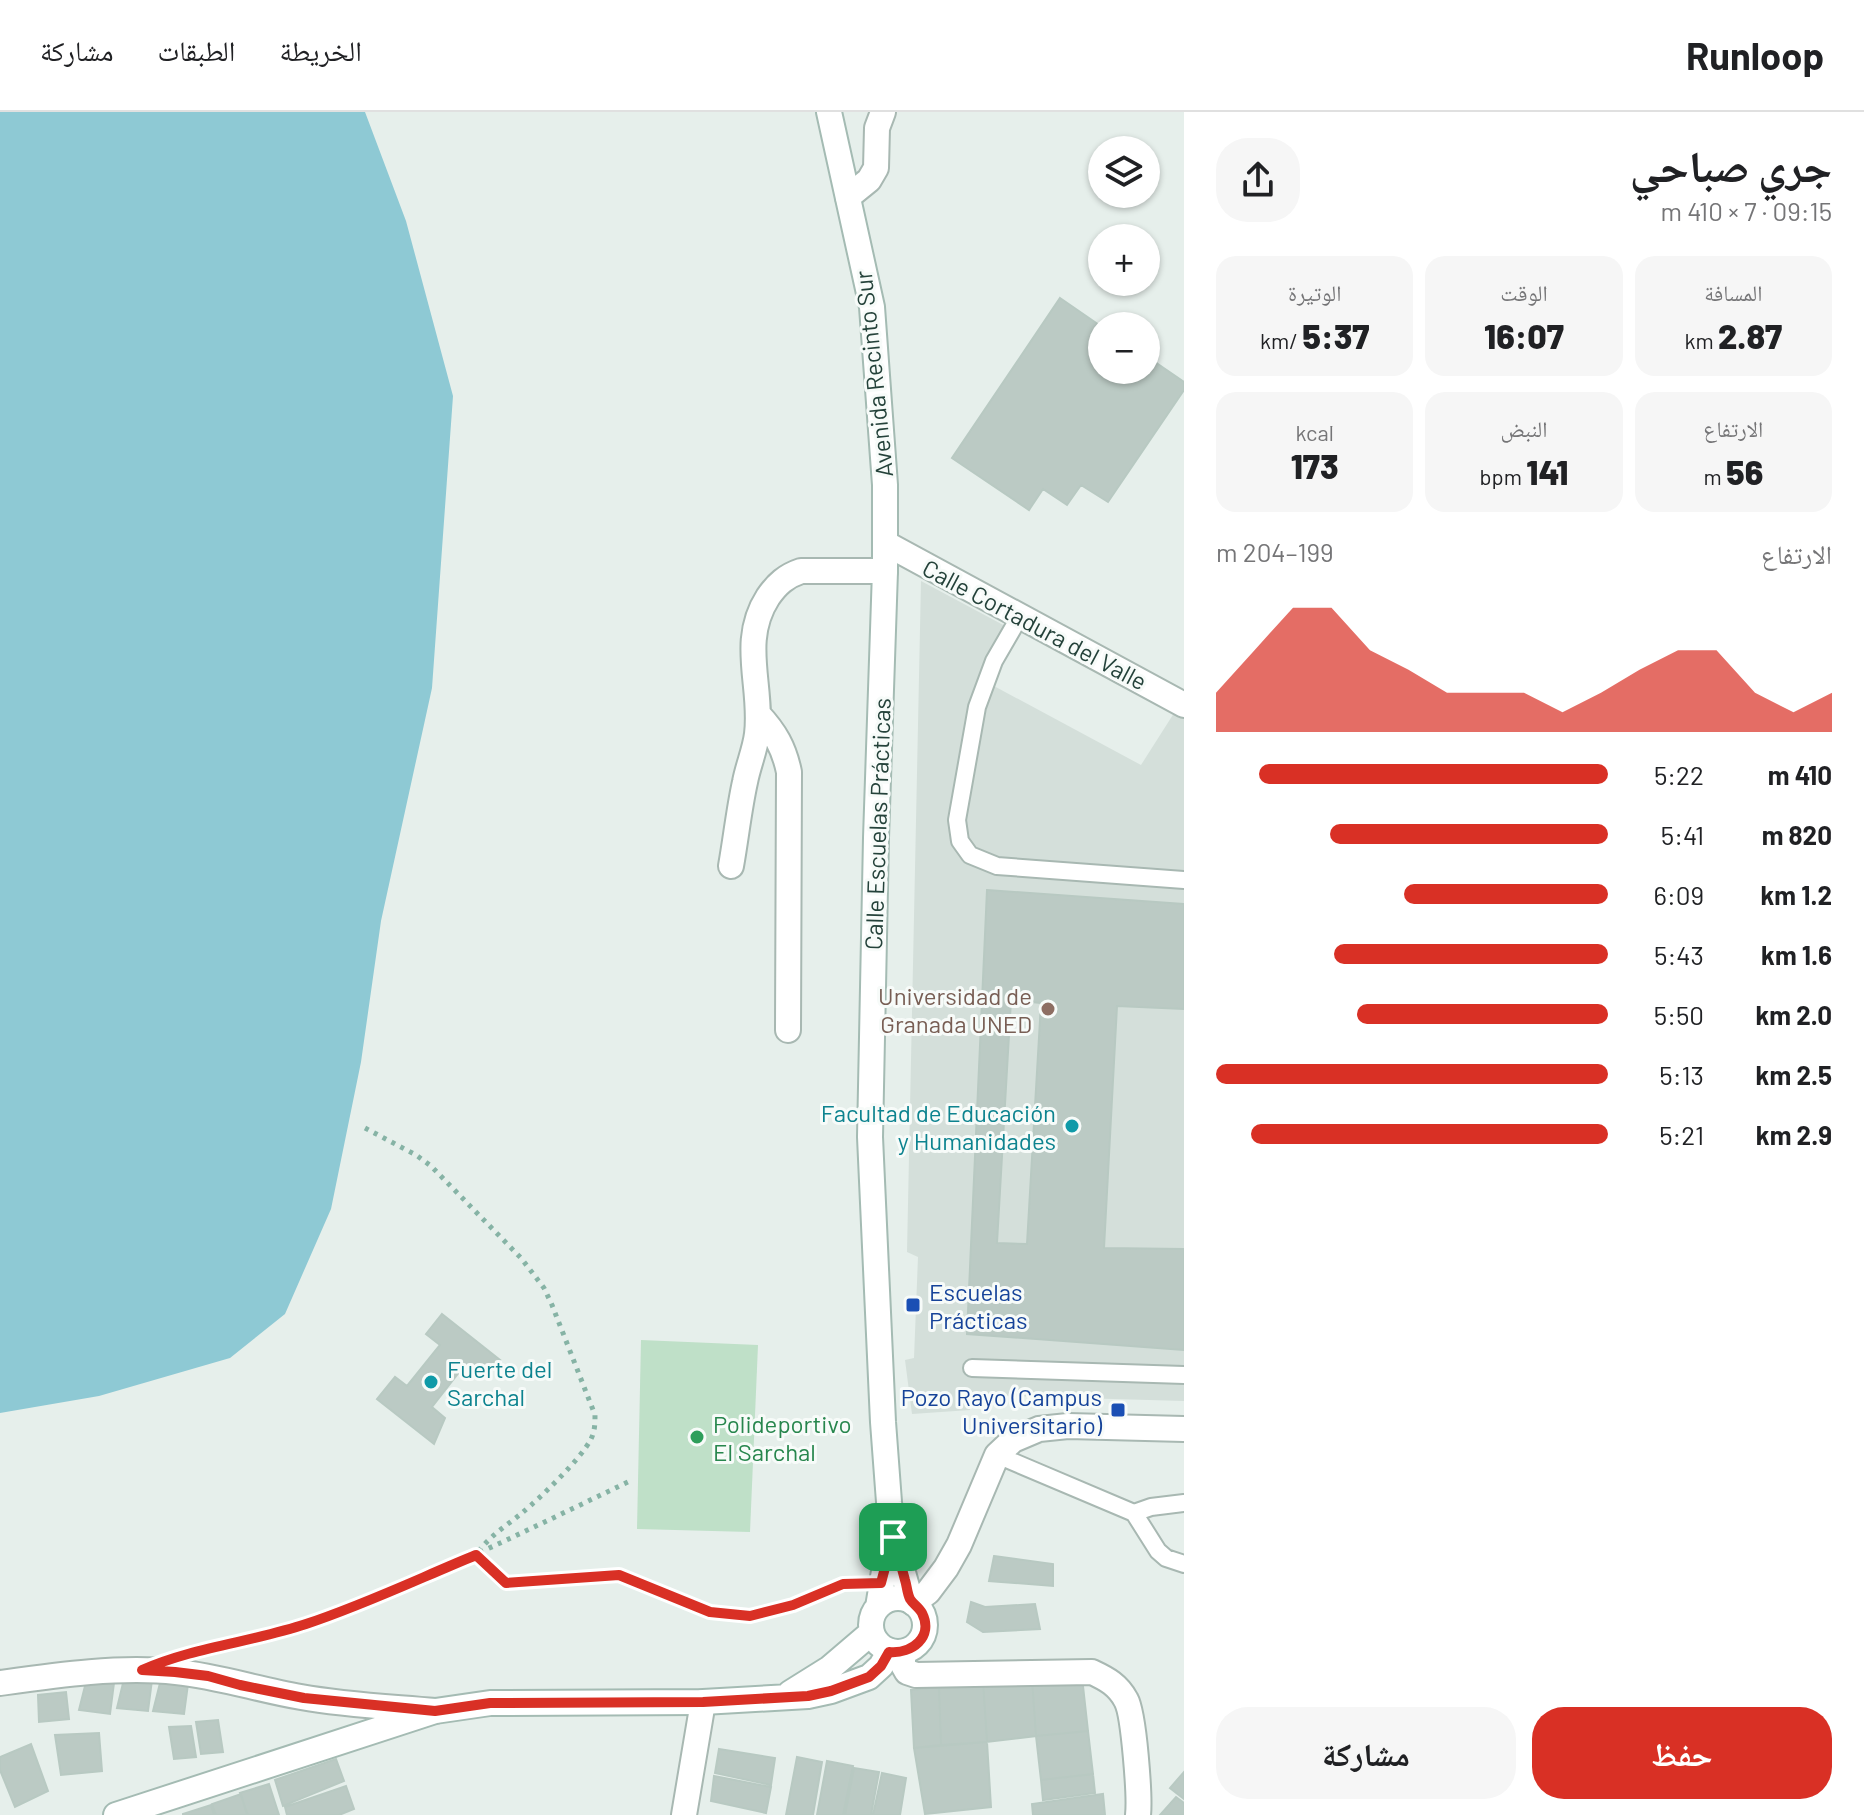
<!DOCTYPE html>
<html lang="ar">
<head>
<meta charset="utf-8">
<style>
	body { margin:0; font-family:Barlow,"Noto Naskh Arabic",sans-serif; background:#f6f6f6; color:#202124; direction:rtl; height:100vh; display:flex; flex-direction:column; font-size:30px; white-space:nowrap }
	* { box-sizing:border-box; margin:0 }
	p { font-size:26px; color:#757577 }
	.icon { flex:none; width:44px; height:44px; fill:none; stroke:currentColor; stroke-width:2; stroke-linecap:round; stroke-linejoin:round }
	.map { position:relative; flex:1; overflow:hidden; direction:ltr }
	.sheet { display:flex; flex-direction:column; background:#fff; width:680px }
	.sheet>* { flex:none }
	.controls { position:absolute; left:1088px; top:24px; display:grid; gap:16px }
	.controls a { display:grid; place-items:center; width:72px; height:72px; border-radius:50%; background:#fff; box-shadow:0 2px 6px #0004; font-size:40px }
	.pin { position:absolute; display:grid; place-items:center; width:68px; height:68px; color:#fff; margin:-34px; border-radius:16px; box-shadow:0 4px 12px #0006 }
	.round { display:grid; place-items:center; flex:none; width:84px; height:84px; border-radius:32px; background:#f6f6f6 }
	.headline { display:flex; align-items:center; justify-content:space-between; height:136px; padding:0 32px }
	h1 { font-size:44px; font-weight:800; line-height:60px }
	.stats { display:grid; grid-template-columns:repeat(3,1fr); gap:12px; height:136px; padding:8px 32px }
	.stats div { display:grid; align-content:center; border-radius:20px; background:#f6f6f6; text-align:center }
	.stats b { font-size:34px; font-weight:800 }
	.stats small { font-size:22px; font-weight:400 }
	.stats p { font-size:22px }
	.chart { height:224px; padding:16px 32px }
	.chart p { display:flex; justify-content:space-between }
	.chart svg { width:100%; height:144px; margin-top:8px; fill:#d93025; opacity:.7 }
	.action { display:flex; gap:16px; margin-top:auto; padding:16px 32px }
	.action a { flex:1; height:92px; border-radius:32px; background:#d93025; color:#fff; font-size:32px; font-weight:800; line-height:92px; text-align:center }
	.action a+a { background:#f6f6f6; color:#202124 }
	ul { padding:0 32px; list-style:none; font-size:26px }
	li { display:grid; grid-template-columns:128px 96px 1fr; align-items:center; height:60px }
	li i { height:20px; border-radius:10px; background:#d93025 }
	header { display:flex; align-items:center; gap:48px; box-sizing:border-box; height:112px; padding:0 40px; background:#fff; border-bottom:2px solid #e0e0e0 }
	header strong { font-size:38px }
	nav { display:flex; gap:44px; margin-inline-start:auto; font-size:28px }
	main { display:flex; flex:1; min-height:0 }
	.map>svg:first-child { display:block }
</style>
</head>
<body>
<header>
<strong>Runloop</strong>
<nav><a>الخريطة</a><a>الطبقات</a><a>مشاركة</a></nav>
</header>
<main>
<section class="sheet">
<div class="headline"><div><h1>جري صباحي</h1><p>09:15 · 7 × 410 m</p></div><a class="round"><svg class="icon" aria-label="share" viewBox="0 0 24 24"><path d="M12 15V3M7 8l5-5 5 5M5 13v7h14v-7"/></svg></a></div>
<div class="stats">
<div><p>المسافة</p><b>2.87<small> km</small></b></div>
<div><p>الوقت</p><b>16:07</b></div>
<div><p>الوتيرة</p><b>5:37<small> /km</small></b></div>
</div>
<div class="stats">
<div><p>الارتفاع</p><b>56<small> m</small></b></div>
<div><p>النبض</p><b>141<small> bpm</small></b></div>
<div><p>kcal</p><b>173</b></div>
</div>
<div class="chart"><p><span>الارتفاع</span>199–204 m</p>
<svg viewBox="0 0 160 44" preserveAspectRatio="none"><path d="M0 44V32L10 19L20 6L30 6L40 19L50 25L60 32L70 32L80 32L90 38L100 32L110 25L120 19L130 19L140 32L150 38L160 32V44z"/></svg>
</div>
<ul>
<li><b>410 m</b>5:22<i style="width:89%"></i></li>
<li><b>820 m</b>5:41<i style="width:71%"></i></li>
<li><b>1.2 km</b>6:09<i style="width:52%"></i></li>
<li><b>1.6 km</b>5:43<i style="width:70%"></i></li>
<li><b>2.0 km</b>5:50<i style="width:64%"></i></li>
<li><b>2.5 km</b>5:13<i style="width:100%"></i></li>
<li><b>2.9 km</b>5:21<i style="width:91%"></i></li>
</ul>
<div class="action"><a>حفظ</a><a>مشاركة</a></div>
</section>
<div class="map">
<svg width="1184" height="1703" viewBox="0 0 1184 1703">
	<rect width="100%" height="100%" fill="#e6efeb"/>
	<path fill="#d4dfda" d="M 921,469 L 1007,515 L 981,567 L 1141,653 L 1176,598 L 1184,603 L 1184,1289 L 970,1283 L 970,1298 L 912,1302 L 905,1248 L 914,1246 L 918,1145 L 907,1140 Z"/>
	<path fill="#bfe0c8" d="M 641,1228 L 758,1233 L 750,1420 L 637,1417 Z"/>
	<path fill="#8ec9d4" d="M 0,0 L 365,0 L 406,109 L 453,284 L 432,576 L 381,809 L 361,950 L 331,1097 L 285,1202 L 230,1246 L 99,1284 L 0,1301 Z"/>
	<path fill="#bbcac4" stroke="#b8c9c2" stroke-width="2" fill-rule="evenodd" d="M 1060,186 L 1102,215 L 1102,258 L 1146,258 L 1146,244 L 1184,270 L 1184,278 L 1108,390 L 1081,373 L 1067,393 L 1043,377 L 1029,398 L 952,346 Z
		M 987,778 L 1184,792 L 1184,897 L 1117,894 L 1104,1136 L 1184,1137 L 1184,1238 L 967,1222 ZM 1011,888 L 1041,891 L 1027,1132 L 997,1131 Z
		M 442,1202 L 500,1248 L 477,1264 L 464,1254 L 432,1295 L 445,1306 L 434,1332 L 377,1287 L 395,1265 L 407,1274 L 440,1233 L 426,1222 Z
		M 994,1444 L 1053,1452 L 1053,1474 L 989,1469 Z
		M 971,1490 L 985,1495 L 1035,1492 L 1040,1517 L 983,1520 L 967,1510 Z
		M 1082,1565 L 1088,1619 L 1036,1624 L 1032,1567 Z
		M 124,1567 L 152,1568 L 148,1599 L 117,1596 Z
		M 1032,1567 L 1036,1624 L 987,1630 L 983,1570 Z
		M 86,1570 L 114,1571 L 110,1602 L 79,1598 Z
		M 983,1570 L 987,1630 L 941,1633 L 939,1575 Z
		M 160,1571 L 188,1572 L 184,1602 L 153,1599 Z
		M 939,1575 L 941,1633 L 914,1636 L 911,1578 Z
		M 66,1580 L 69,1607 L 39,1610 L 38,1583 Z
		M 218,1608 L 223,1640 L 201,1642 L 196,1610 Z
		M 191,1614 L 196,1645 L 174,1647 L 169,1615 Z
		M 1088,1619 L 1093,1662 L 1041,1668 L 1036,1624 Z
		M 99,1621 L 102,1659 L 61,1663 L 55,1623 Z
		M 987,1630 L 991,1695 L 925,1702 L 914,1636 Z
		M 31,1632 L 48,1679 L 15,1695 L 0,1658 L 0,1645 Z
		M 719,1637 L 775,1646 L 771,1673 L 715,1661 Z
		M 797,1645 L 822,1650 L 813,1703 L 786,1703 Z
		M 336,1647 L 344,1669 L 283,1694 L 275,1668 Z
		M 827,1649 L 853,1654 L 843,1703 L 817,1703 Z
		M 854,1656 L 879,1660 L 871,1703 L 845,1703 Z
		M 1184,1660 L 1184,1687 L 1170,1676 Z
		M 882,1661 L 906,1666 L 900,1703 L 873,1703 Z
		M 1093,1662 L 1095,1681 L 1043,1688 L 1041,1668 Z
		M 714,1664 L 771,1675 L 766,1701 L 711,1689 Z
		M 269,1672 L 279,1703 L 248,1703 L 240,1681 Z
		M 346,1674 L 354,1697 L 339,1703 L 287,1703 L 285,1695 Z
		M 241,1682 L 247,1703 L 216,1703 L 212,1692 Z
		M 1103,1682 L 1105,1703 L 1033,1703 L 1032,1692 Z
		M 1176,1685 L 1184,1691 L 1184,1703 L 1160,1703 Z
		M 211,1693 L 214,1703 L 183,1703 L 183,1702 Z"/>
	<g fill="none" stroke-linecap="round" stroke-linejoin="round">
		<g stroke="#a8b8b2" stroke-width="20">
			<path id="lane" d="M 1020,504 L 994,549 L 977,595 L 957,708 L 960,729 L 970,743 L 997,754 L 1184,768
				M 972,1256 L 1184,1263
				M 997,1343 L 1134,1401 L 1158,1439 L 1166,1446 L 1184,1452
				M 1134,1401 L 1151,1395 L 1184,1391"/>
		</g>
		<g stroke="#a8b8b2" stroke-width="28">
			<path id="street" d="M 848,85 L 869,68 L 876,56 L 877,16 L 883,0
				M 885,431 L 1184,593
				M 758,602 C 775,620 784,636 789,660 L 788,918
				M 731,754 C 736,726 739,697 745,670 C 748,654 755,638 757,622 C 763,574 739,530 768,485 C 777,472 786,464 801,459 L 885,459
				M 913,1491 L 928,1480 L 946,1456 L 959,1433 L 997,1343 L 1013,1328 L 1039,1317 L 1068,1314 L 1184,1317
				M 903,1540 L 903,1553 L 907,1560 L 916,1563 L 1092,1560 C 1107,1567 1118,1573 1126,1588 C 1134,1602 1140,1685 1138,1703
				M 0,1571 C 57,1563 119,1554 176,1560 C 218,1564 259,1578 301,1585 C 345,1593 391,1595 435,1599
				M 684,1703 L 703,1590"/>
		</g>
		<g stroke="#a4bbb3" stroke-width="28">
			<path id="secondary" d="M 829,0 L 872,195 L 885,373 L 885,459 L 876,726 L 870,1025 L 883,1310 L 889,1390 L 893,1425 L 911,1489
				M871 1513a27 27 0 1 1 54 0a27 27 0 1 1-54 0Z
				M 878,1495 L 886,1447 L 892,1427
				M 790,1581 L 830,1556 L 871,1521
				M 116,1703 L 435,1599 L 490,1591 L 703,1590 L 808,1584 L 831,1579 L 869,1565 L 881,1554 L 889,1540"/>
		</g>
		<path stroke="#86b3a5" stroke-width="5" stroke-dasharray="4 6" stroke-linecap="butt" d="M 365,1016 L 416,1043 L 431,1054 L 521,1146 L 544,1176 L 552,1193 L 595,1303 C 595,1311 595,1319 591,1327 C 581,1347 540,1386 522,1401 C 506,1414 488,1425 476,1443 L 506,1471 L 619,1463 L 710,1500 L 750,1504 L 793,1493 L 843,1472 L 858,1472
			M 207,1537 C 241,1529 275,1522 308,1511 C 418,1473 523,1420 628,1370"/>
		<use href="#lane" stroke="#fff" stroke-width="16"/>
		<use href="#street" stroke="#fff" stroke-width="24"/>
		<use href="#secondary" stroke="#fff" stroke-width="24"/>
	</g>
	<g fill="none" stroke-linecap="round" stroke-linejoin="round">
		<g stroke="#fff" stroke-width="16">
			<path id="route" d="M 893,1425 C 897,1439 901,1453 905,1468 C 907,1474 907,1481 910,1487 C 913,1492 919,1495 922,1501 C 934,1525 912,1542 889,1540 L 881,1554 L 869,1565 L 831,1579 L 808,1584 L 703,1590 L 490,1591 L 435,1599 L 304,1586 L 240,1573 L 208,1564 L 175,1560 L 142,1558 C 194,1535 252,1530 306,1512 C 364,1493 420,1466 476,1443 L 506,1471 L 619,1463 L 710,1500 L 750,1504 L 793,1493 L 843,1472 L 881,1471 Z"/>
		</g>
		<use href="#route" stroke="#d93025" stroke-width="10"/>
	</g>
	<circle fill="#8d6e63" stroke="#f7fbf9" stroke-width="3" cx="1048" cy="897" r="8"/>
	<g fill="#0f9aa8" stroke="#f7fbf9" stroke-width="3">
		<circle cx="1072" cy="1014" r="8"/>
		<circle cx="431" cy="1270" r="8"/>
	</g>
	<g fill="#1a4fb4" stroke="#f7fbf9" stroke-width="3">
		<rect x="905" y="1185" width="16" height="16" rx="4"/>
		<rect x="1110" y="1290" width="16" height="16" rx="4"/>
	</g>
	<circle fill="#2e9e5b" stroke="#f7fbf9" stroke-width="3" cx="697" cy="1325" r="8"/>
	<g text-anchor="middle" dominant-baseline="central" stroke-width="6" stroke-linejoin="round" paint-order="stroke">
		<g font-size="24" fill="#24423a" stroke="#f7fbf9">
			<text transform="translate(873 262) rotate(-96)">Avenida Recinto Sur</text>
			<text transform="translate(1035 512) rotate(28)">Calle Cortadura del Valle</text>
			<text transform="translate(877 712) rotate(-88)">Calle Escuelas Prácticas</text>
		</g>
		<g font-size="24" fill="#785e54" stroke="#f7fbf9" text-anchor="end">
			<text x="1032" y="883">Universidad de<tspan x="1032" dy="28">Granada UNED</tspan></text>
		</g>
		<g font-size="24" fill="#0d838f" stroke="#f7fbf9" text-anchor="end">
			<text x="1056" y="1000">Facultad de Educación<tspan x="1056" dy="28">y Humanidades</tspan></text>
			<text x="447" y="1256" text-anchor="start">Fuerte del<tspan x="447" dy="28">Sarchal</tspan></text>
		</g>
		<g font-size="24" fill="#164399" stroke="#f7fbf9" text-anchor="start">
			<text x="929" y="1179">Escuelas<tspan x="929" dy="28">Prácticas</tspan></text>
			<text x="1102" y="1284" text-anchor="end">Pozo Rayo (Campus<tspan x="1102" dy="28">Universitario)</tspan></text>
		</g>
		<g font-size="24" fill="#27864d" stroke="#f7fbf9" text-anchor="start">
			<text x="713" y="1311">Polideportivo<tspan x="713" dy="28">El Sarchal</tspan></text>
		</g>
	</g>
</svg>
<div class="controls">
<a><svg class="icon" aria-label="layers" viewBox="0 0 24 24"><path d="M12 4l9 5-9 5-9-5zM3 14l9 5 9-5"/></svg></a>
<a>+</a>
<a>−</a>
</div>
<div class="pin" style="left:893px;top:1425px;background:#1e9e55"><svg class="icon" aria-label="arrive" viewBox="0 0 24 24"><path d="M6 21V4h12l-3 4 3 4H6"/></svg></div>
</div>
</main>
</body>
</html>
